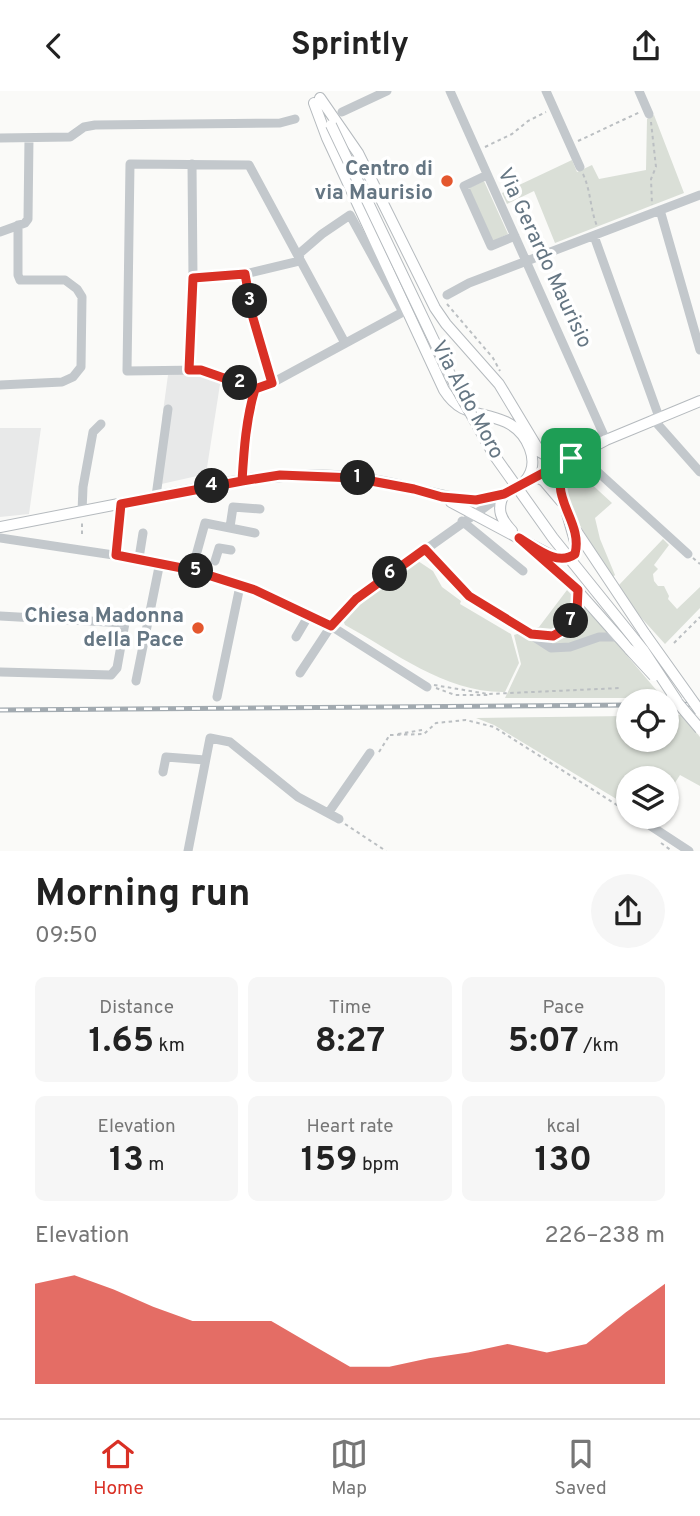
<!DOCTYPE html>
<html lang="en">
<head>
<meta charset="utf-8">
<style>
	body { margin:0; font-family:Overpass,sans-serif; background:#f6f6f6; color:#222; height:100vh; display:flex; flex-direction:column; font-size:26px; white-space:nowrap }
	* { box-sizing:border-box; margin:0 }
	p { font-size:23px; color:#767676 }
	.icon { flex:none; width:38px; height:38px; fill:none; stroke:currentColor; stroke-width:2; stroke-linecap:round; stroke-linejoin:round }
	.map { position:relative; height:760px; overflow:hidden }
	.side { display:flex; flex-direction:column; background:#fff; flex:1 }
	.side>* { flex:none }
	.fabs { position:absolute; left:616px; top:598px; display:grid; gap:14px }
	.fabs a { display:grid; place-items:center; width:63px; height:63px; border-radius:50%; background:#fff; box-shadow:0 2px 5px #0004; font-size:35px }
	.pin { position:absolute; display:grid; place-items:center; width:60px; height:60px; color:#fff; margin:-30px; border-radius:14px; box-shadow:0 4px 10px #0006 }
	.km { position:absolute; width:35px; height:35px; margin:-18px; border-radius:50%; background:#222; color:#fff; font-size:19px; line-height:35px; text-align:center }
	.round { display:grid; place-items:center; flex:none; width:74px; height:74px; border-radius:37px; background:#f6f6f6 }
	.head { display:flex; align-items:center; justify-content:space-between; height:119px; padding:0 35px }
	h1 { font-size:38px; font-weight:700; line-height:52px }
	.stats { display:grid; grid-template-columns:repeat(3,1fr); gap:10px; height:119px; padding:7px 35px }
	.stats div { display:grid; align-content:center; border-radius:10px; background:#f6f6f6; text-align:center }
	.stats b { font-size:35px; font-weight:700 }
	.stats small { font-size:19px; font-weight:400 }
	.stats p { font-size:19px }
	.chart { height:196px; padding:14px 35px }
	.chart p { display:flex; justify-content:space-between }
	.chart svg { width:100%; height:126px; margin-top:7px; fill:#d93025; opacity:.7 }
	header { display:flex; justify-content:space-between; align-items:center; height:91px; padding:0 35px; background:#fff; font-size:32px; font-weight:700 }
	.menu { display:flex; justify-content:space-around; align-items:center; height:98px; border-top:2px solid #e0e0e0; background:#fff; font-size:19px; color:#767676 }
	.menu a { display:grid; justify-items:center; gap:4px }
	.menu .current { color:#d93025 }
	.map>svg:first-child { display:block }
</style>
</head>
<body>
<header><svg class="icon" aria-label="back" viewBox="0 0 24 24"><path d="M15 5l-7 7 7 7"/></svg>Sprintly<svg class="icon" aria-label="share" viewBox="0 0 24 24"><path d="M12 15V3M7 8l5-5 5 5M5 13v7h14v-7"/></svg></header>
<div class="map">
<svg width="700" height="760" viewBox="0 0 700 760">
	<rect width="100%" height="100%" fill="#fafaf8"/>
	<path fill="#e8e9e9" d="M 194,281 L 221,287 L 206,383 L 157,394 L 166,328 L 162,328 L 168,284 Z
		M 0,337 L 41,337 L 29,423 L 0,426 Z"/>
	<path fill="#dadfd7" d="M 654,24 L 684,102 L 555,152 L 534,100 L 507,113 L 502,102 L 572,69 L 577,81 L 592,74 L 599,88 L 646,79 L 647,28 Z
		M 484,90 L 508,143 L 493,150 L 469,97 Z
		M 570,380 L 586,388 L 612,412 L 595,427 L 600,448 L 615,484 L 613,486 C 601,467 564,416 564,396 C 564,390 567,385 570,380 Z
		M 663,448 L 669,454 L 654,474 L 658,478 L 653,483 L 654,490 L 658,495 L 664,495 L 669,505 L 668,508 L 677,518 L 700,496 L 700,517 L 665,553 L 636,521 L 619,494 Z
		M 418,470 L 433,480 L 442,496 L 461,510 L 460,513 L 511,543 L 519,572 L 505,601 C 445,602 395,561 345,534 L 342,527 Z
		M 567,499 L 602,535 L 663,607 L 505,607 L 521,573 L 514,544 L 539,536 Z
		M 667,624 L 682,624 L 700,646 L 700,695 L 680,684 L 667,704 L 667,688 L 628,688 L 628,715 L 494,634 L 476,627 L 628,625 L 628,649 L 667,649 Z"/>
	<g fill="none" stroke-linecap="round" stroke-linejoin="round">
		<g stroke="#b5babe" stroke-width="12">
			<path id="major" d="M 320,7 L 358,62 L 435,217 L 446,233 L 499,293 L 540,361 L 552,368 L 564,368
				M 314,12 L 327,47 L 444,299 C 462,327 480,319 506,331 C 527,341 542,371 525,390
				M 535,385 L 544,390 L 561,410
				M 504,403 C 496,419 501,428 512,440
				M 451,411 L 556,467 L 571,466 L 576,460 L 576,454 L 559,394 L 560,386 L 569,369
				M 0,436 L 242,389 C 280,384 318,382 356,387 C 375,389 395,393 414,398 C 449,406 468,414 504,403 L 606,349 L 700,310
				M 577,441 L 645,543
				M 537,463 L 575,497 L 630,559"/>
		</g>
		<path stroke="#bbbfc2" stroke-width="2" stroke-dasharray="3.5 3.5" stroke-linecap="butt" d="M 651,31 L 656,76 L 651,88 L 652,114
			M 578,50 L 640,21
			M 485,56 L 512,43 L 528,30 L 546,21
			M 583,83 C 591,100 590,118 597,135
			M 447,213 L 493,267 L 500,280
			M 82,443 L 82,429
			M 117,457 L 121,421
			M 693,467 L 700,473
			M 674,552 L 700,526
			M 434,594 L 488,603 L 621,597
			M 436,597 L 455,604 L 488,604
			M 398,643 L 422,639
			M 390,644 L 424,643 L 436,632 L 466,629 L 494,636 L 628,721
			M 379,661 L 389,645
			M 345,733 L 386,760
			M 661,752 L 672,760"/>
		<path stroke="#c3c8cc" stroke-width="9" d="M 450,0 L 606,349
			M 546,0 L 580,76
			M 639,0 L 649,23
			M 342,21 L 387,0
			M 0,47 L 70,46 L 84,36 L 95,34 L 280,32 L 295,28
			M 487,84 L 464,95 L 491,155 L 515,145
			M 660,119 L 700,259
			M 0,141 L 25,132 L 28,128 L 29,47
			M 594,145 L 659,326
			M 245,183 L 253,227 L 272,292
			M 193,187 L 245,183 L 299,170 L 300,162 L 322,143 L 350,124 L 403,221 L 272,292 L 255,298
			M 447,204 L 469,192 L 700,104
			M 189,279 L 193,187 L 192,73
			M 0,294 L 62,291 L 73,286 L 81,276 L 82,206 L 77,198 L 65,189 L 20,189 L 18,184 L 18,134
			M 255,298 L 201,279 L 127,280 L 130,73 L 249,74 L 345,252
			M 653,328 L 700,381
			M 578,363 L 688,463
			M 242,389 C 244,358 246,328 255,298
			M 156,405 L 168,318
			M 82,421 L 83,396 L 93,341 L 101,333
			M 462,430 L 523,480
			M 230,436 L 233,416 L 260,418
			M 0,447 L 160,471 L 255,499 L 331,535 L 427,596
			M 425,458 L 469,504 L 551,557 L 570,556 L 599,546 L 619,546
			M 139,467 L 143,442
			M 215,470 L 219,457 L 231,459
			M 192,479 L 205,432 L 255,442
			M 0,525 L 125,532 L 117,577 L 111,584 L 0,581
			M 534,543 C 569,546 577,532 578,499
			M 296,546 L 309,524
			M 300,582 L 331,535 L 356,508 L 498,407
			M 136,590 L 160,471
			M 217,606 L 240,495
			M 163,681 L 166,666 L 205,669
			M 329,721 L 370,662
			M 637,726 L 689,760
			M 188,760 L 210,647 L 230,651 L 298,706 L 339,728"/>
		<use href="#major" stroke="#fff" stroke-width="10"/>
		<g stroke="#a2aab0" stroke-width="5">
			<path id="rail" d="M 667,614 L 700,613
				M 0,619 L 628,614"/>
		</g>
		<use href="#rail" stroke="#fff" stroke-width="2.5" stroke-dasharray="8" stroke-linecap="butt"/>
		<g stroke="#b5babe" stroke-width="12" stroke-linecap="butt">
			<path id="major-bridge" d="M 331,34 L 458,300 L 494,364 L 553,447 L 644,560 L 677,610
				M 645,543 L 700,620
				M 630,559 L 654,585
				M 672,605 L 700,638"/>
		</g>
		<use href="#major-bridge" stroke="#fff" stroke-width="10"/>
	</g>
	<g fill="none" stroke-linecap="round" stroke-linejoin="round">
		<g stroke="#fff" stroke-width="14">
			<path id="route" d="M 571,367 L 504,403 L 476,409 L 442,406 L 414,398 L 355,387 L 280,384 L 242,390 C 244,358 246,328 255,298 L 201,279 L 189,279 L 193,187 L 245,183 L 253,227 L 272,292 L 255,298 C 246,328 244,358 242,390 L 121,413 L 116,464 L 192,479 L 255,499 L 331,535 L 356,508 L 425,458 L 469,505 L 531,543 L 553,545 L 565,538 L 577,521 L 578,499 L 519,447 C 535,456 557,476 575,463 C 584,427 541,403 571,367"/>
		</g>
		<use href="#route" stroke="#d93025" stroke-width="9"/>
	</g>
	<g fill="#e4572e" stroke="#fff" stroke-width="2.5">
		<circle cx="447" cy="90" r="7"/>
		<circle cx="198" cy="537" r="7"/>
	</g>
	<g text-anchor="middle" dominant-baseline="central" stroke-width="7" stroke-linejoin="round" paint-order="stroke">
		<g font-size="21" font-weight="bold" fill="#657683" stroke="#fff" text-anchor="end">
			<text x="433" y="78">Centro di<tspan x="433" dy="24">via Maurisio</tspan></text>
			<text x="184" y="525">Chiesa Madonna<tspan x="184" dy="24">della Pace</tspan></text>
		</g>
		<g font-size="21" fill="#657683" stroke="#fff">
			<text transform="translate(544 167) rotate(65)">Via Gerardo Maurisio</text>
			<text transform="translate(467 309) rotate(62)">Via Aldo Moro</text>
		</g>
	</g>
</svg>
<div class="fabs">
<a><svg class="icon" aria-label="locate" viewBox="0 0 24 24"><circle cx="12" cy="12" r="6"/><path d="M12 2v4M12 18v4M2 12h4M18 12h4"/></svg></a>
<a><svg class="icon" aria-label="layers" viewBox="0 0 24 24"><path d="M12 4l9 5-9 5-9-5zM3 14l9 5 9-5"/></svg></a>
</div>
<div class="pin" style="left:571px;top:367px;background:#1e9e55"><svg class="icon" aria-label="arrive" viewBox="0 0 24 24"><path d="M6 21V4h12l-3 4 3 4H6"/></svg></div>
<b class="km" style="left:358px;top:387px">1</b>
<b class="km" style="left:240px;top:292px">2</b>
<b class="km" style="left:250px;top:210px">3</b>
<b class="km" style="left:212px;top:395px">4</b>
<b class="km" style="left:196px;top:480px">5</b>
<b class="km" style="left:390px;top:483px">6</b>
<b class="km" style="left:571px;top:530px">7</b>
</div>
<section class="side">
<div class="head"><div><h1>Morning run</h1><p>09:50</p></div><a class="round"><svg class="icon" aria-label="share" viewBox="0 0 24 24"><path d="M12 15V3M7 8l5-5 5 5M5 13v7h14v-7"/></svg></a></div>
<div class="stats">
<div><p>Distance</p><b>1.65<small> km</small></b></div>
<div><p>Time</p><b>8:27</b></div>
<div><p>Pace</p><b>5:07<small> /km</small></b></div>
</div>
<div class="stats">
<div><p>Elevation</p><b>13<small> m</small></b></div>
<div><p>Heart rate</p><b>159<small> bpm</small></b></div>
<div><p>kcal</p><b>130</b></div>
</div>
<div class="chart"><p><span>Elevation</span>226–238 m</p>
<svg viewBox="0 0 160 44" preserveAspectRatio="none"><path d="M0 44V9L10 6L20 11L30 17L40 22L50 22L60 22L70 30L80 38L90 38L100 35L110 33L120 30L130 33L140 30L150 19L160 9V44z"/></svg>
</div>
</section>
<nav class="menu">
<a class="current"><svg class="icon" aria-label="home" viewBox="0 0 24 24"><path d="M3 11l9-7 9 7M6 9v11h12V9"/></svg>Home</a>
<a><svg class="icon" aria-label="map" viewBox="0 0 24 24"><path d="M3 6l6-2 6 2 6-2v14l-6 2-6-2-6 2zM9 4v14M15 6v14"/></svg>Map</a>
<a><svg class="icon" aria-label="saved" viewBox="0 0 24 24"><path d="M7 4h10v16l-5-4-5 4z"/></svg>Saved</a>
</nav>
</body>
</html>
